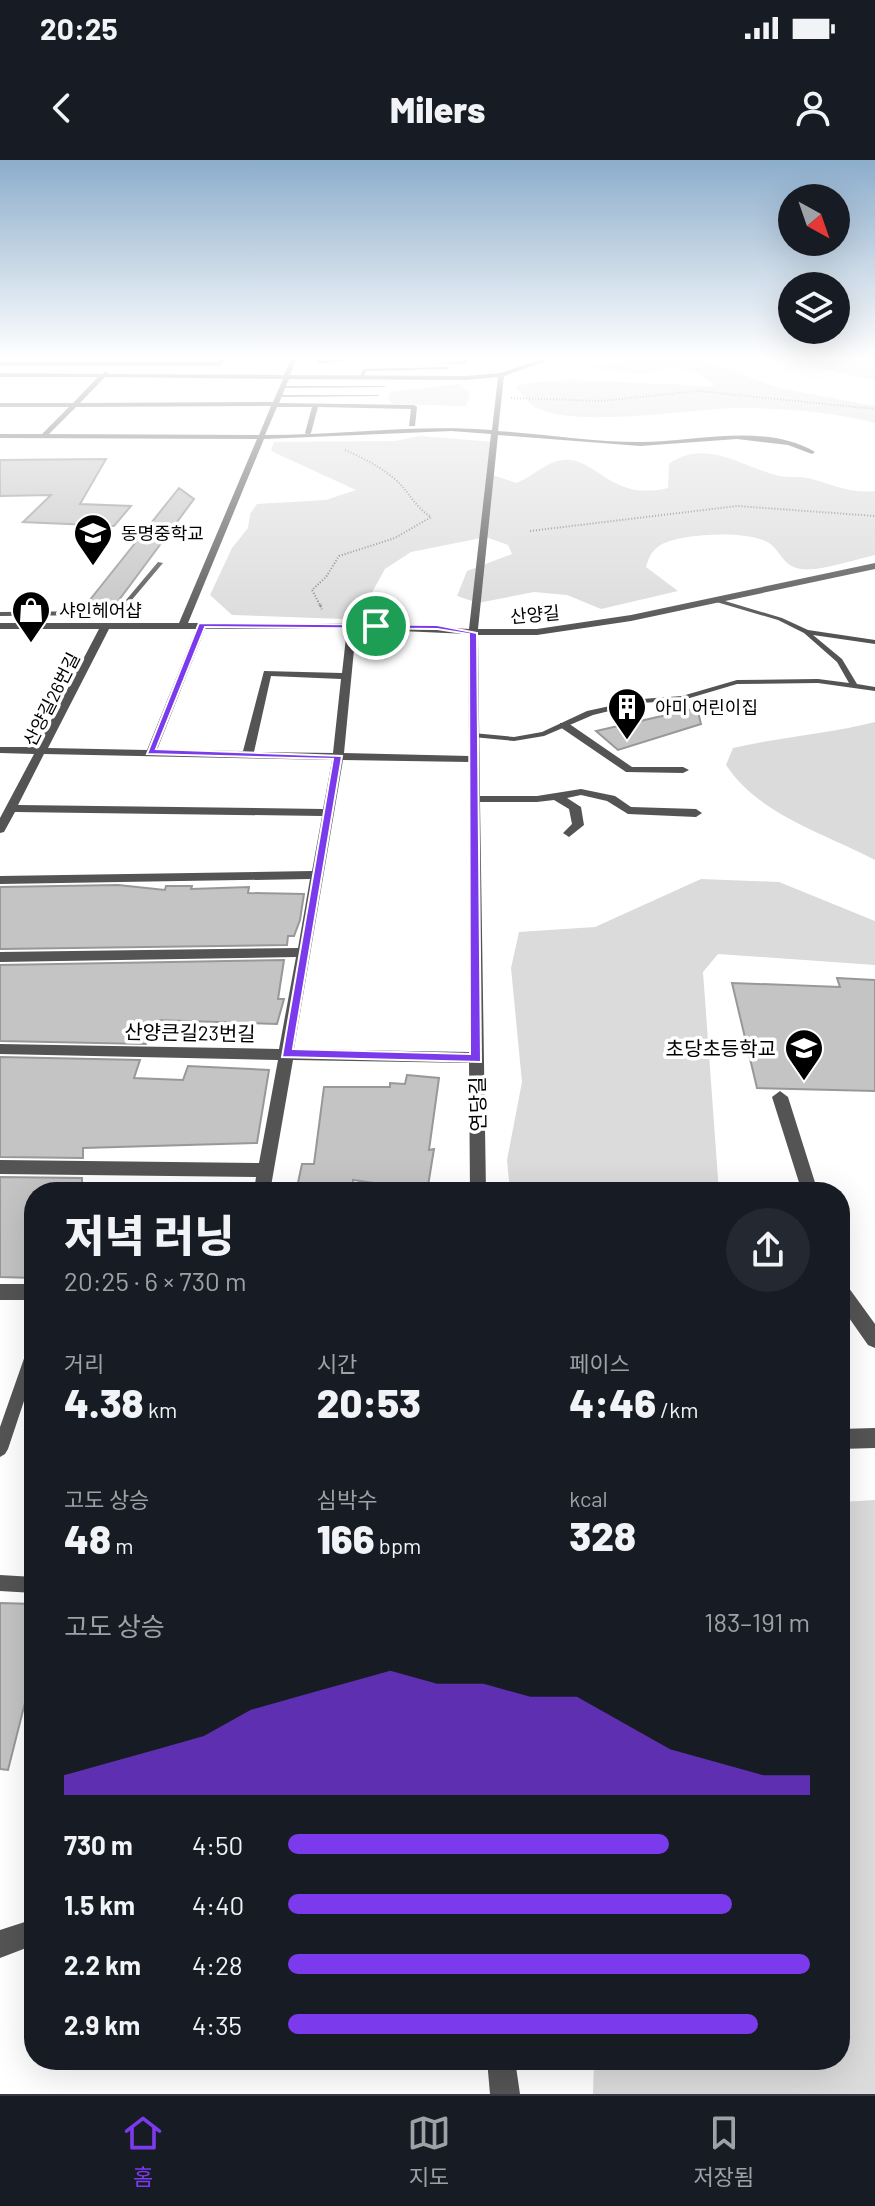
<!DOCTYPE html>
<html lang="ko">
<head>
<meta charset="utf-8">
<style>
	body { margin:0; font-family:Barlow,"Noto Sans KR",sans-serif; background:#242831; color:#f1f3f6; height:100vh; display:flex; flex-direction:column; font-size:30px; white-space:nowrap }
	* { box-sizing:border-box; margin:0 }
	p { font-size:26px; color:#9ea1a6 }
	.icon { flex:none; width:44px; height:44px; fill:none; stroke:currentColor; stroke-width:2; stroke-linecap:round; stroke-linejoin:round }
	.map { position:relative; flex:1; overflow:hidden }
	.drawer { position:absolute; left:24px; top:1022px; width:826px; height:888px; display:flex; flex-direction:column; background:#171b24; border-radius:32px; box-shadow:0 8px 32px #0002 }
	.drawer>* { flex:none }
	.needle { width:52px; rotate:140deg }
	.tools { position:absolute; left:778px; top:24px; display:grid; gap:16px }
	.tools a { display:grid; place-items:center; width:72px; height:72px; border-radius:50%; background:#171b24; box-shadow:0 8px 32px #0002; font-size:40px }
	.pin { position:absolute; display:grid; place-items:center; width:68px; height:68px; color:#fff; margin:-34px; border:4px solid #fff; border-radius:50%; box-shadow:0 2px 8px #0007 }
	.round { display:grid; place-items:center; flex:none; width:84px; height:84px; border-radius:42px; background:#242831 }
	.head { display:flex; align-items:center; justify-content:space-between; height:136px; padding:0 40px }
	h1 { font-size:44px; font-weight:800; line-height:60px }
	.stats { display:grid; grid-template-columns:repeat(3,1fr); gap:12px; height:136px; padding:8px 40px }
	.stats div { display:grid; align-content:center }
	.stats b { font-size:40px; font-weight:800 }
	.stats small { font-size:22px; font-weight:400 }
	.stats p { font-size:22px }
	.chart { height:224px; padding:16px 40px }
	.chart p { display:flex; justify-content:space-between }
	.chart svg { width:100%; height:144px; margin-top:8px; fill:#7c3aed; opacity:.7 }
	ul { padding:0 40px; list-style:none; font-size:26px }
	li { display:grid; grid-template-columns:128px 96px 1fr; align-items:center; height:60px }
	li i { height:20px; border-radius:10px; background:#7c3aed }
	.status { display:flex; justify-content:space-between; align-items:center; height:56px; padding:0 40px; background:#171b24; direction:ltr }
	.status svg { height:22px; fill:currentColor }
	header { display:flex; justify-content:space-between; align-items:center; height:104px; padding:0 40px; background:#171b24; font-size:36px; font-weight:800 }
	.tabs { display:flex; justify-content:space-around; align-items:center; height:112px; border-top:2px solid #363941; background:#171b24; font-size:22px; color:#9ea1a6 }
	.tabs a { display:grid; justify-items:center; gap:4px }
	.tabs .selected { color:#7c3aed }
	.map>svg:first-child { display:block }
</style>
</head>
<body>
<div class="status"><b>20:25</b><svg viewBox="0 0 49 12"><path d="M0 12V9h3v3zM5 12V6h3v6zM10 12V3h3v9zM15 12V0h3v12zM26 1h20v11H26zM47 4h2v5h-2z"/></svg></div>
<header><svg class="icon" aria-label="back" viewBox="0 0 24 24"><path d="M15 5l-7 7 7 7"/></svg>Milers<svg class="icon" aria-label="person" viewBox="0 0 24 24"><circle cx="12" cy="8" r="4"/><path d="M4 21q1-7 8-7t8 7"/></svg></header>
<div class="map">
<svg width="875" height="1934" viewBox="0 0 875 1934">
	<rect width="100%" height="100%" fill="#fff"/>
	<path fill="#dbdbdb" d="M 630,199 L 701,199 L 779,228 L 875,246 L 875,263 C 830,251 781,248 734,248 C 689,249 566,270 532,245 C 526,240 520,233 516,226 C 567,215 620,224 671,224 C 686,224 700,228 715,226 L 700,214 L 669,207 L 647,214 L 589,208 Z
		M 773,199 L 875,199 L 875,220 Z
		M 460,224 L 470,233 L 466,246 L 392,244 L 388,238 L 390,232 Z
		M 420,276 L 493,282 L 486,313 L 517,323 C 531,317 547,302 562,300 C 595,295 610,342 668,328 L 669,304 C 704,278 741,306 776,315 C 786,318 797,316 808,318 C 831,324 851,334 875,331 L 875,395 C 857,399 818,412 801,409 C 782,406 782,392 769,383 C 749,370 679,373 659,386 C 651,392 649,397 646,407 L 678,431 L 601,449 L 567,435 L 534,432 L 478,443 L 457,436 L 467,411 L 512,394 L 508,385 L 486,377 L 411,392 L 385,409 L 370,436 L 345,459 L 232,455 L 210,435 L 232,388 L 248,368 L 250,354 L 257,344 L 326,340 L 356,330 L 271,291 L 274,282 L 395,281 Z
		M 875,562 L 875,700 C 824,673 759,655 726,605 L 733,588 C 780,577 828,574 875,562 Z
		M 701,719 L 779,722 L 875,761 L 875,805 L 718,794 L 703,812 L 719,1032 L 510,1032 L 507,1000 L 522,922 L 511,808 L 519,772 L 595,767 Z
		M 875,1340 L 875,1934 L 593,1934 L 594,1900 L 840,1900 L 840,1342 Z"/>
	<path fill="#c4c4c4" stroke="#989898" stroke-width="2" d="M 106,299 L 80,344 L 131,346 L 114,366 L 23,362 L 51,335 L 0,336 L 0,300 Z
		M 179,328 L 194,339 L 116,444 L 85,446 Z
		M 697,548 L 701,564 L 618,590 L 596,571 Z
		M 118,725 L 165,730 L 166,726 L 192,726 L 191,729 L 249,727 L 248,733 L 304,734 L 300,760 L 294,776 L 288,776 L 287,785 L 0,789 L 0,727 Z
		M 284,800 L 278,839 L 284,839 L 277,864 L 155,860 L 146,884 L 0,881 L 0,805 Z
		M 837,818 L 875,820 L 875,931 L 757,928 L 732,823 L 840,827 Z
		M 0,897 L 140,900 L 134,918 L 183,920 L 188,906 L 269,910 L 257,983 L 83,988 L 83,998 L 0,997 Z
		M 407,915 L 439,918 L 429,990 L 434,989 L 428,1026 L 411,1024 L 407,1028 L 353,1020 L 352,1032 L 296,1032 L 302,1004 L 314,1004 L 324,927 L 390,927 L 390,923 L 405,924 Z
		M 0,1017 L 82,1018 L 82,1032 L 34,1032 L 34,1118 L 0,1117 Z
		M 0,1443 L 34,1444 L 34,1507 L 8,1610 L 0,1609 Z"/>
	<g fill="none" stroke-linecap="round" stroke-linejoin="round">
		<path stroke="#767676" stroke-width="2" stroke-dasharray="1 2" stroke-linecap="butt" d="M 511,238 L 601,241 L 699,231 L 875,249
			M 530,371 L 737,346 L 875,356
			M 321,447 L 312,430 L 326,417 L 339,396 L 395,378 L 431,357 C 415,347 410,333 396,320 C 381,307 363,298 345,290"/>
		<path stroke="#767676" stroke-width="3" stroke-dasharray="1 3" stroke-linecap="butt" d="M 320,445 L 322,449"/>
		<path fill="#545454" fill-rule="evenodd" d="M 318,199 L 322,199 L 321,201 L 360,199 L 319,204 L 317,203 Z
			M 463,199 L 467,199 L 466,204 L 437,203 L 463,202 Z
			M 448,207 L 449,209 L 366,211 L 363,218 L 359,217 L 364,209 Z
			M 280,226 L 384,226 L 386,227 L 282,228 Z
			M 276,235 L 378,235 L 380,236 L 278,237 Z
			M 158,402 L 163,403 L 125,448 L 104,455 L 0,456 L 0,452 L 103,451 L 121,446 Z
			M 715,438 L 782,458 L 808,470 L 875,480 L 875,484 L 813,475 L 842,499 L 857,524 L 875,527 L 875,531 L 818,523 L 737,524 L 683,540 L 642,543 L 593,555 L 544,576 L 514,581 L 473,577 L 469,575 L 473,573 L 514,577 L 542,572 L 587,551 L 642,539 L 682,536 L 737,520 L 818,519 L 849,523 L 837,502 L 804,473 L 778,460 L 713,441 L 712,440 Z
			M 34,1183 L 34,1211 L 8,1289 L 5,1294 L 0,1297 L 0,1267 L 27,1190 L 29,1185 Z
			M 0,1415 L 34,1417 L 34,1433 L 0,1431 Z"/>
		<path fill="#545454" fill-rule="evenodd" d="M 220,199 L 226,199 L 220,206 L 0,206 L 0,202 L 218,202 Z
			M 291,199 L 297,199 L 290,215 L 465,216 L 500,213 L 543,199 L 552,199 L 504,216 L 498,271 C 545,274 593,282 640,282 C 695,282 765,262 815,292 L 812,294 L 788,285 L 737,279 L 640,286 L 498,275 L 478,469 L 537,469 L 631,455 L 875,403 L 875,409 L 631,461 L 537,475 L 478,475 L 480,636 L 537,636 L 581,629 L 615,636 L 631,647 L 696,649 L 702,653 L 696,657 L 628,654 L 607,641 L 581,635 L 567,638 L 581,647 L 584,665 L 569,677 L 563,673 L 572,664 L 569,649 L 554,640 L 537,642 L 480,642 L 486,1032 L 470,1032 L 469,903 L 293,900 L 270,1032 L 254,1032 L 256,1017 L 0,1014 L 0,1000 L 259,1003 L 278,900 L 0,894 L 0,884 L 279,889 L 296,797 L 0,802 L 0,792 L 298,788 L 310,719 L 0,724 L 0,716 L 312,711 L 322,656 L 15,652 L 4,672 L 0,673 L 0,658 L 34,594 L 0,593 L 0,587 L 37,587 L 99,469 L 0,469 L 0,463 L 179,463 L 257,279 L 0,278 L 0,274 L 42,274 L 69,247 L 0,247 L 0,243 L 73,243 L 98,217 L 0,217 L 0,213 L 102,214 L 106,211 L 108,214 L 284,215 ZM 105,217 L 283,219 L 273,242 L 80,243 ZM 498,217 L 492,270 C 416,264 341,275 265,275 L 277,247 L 312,247 L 305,273 L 308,275 L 311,273 L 318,247 L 411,249 L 409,266 L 415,266 L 417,247 L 414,245 L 279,243 L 289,219 L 465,220 ZM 271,246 L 259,275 L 49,274 L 76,247 ZM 451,271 L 491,274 L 469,469 L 376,463 L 188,463 L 264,279 ZM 109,469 L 196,469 L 147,590 L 48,588 ZM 205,469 L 347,469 L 342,513 L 264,511 L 243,591 L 157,590 ZM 356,469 L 468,474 L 469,596 L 344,593 ZM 271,516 L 341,519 L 333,593 L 254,592 ZM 44,594 L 332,600 L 323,649 L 18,645 ZM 343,600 L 469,602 L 469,892 L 294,889 Z
			M 560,563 L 568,563 L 632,607 L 683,607 L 689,610 L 683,613 L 626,612 L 560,567 Z
			M 780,931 L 788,937 L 818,1032 L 802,1032 L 772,937 Z
			M 840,1122 L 846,1124 L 875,1164 L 875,1188 L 868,1185 L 840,1145 Z
			M 0,1124 L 34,1124 L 34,1140 L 0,1140 Z
			M 875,1268 L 875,1288 L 840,1289 L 840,1269 Z
			M 34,1759 L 34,1785 L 0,1798 L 0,1770 Z
			M 487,1900 L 515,1900 L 520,1934 L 490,1934 Z"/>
	</g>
	<linearGradient id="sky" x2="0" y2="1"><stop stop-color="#8cadcc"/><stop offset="0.42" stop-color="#fff"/><stop offset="1" stop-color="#fff" stop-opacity="0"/></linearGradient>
	<rect width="875" height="470" fill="url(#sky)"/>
	<path fill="#7c3aed" stroke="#fff" stroke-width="2" fill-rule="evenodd" d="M 199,463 L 437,465 L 477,473 L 481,902 L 282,897 L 333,599 L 147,594 ZM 205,467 L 437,469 L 469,474 L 470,894 L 293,889 L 342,596 L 156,589 Z"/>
	<defs>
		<g id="school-pin" transform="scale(2)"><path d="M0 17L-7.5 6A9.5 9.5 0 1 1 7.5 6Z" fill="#000" stroke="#fff"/><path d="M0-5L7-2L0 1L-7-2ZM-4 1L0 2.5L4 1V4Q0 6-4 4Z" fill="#fff"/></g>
		<g id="shop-pin" transform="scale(2)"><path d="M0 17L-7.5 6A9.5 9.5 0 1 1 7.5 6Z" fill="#000" stroke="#fff"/><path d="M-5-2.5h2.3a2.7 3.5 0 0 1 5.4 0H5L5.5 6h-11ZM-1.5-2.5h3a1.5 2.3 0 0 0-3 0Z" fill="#fff"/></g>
		<g id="building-pin" transform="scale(2)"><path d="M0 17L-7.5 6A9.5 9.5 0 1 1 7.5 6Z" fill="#000" stroke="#fff"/><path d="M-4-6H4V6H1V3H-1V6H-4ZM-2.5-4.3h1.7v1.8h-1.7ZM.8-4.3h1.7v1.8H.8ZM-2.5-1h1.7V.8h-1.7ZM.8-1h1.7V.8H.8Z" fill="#fff"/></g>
	</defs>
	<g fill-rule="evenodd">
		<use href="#school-pin" x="93" y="373"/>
		<use href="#shop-pin" x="31" y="450"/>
		<use href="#building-pin" x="627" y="547"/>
		<use href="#school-pin" x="804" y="888"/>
	</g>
	<g text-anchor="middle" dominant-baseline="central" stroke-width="7" stroke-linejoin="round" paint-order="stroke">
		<g font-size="18" fill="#000" stroke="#fff" text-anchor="start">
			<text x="121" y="373">동명중학교</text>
			<text x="59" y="450">샤인헤어샵</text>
			<text x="655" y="547">아미 어린이집</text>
		</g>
		<g font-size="18" fill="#000" stroke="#fff">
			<text transform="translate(535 454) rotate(-5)">산양길</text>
			<text transform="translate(51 539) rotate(-63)">산양길26번길</text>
		</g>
		<g font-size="20" fill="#000" stroke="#fff">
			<text transform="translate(190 872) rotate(1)">산양큰길23번길</text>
			<text transform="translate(477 944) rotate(-91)">연당길</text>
		</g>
		<g font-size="20" fill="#000" stroke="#fff" text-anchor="end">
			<text x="776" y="888">초당초등학교</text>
		</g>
	</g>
</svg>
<div class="tools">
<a><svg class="needle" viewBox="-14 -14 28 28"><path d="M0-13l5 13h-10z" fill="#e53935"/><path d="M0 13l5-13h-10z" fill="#9ea1a6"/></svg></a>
<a><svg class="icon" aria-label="layers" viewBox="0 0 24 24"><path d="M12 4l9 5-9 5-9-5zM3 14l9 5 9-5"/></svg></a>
</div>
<div class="pin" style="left:376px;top:466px;background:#1e9e55"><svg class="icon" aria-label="arrive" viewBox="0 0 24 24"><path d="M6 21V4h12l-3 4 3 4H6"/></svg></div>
<section class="drawer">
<div class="head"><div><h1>저녁 러닝</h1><p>20:25 · 6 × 730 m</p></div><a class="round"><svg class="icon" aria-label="share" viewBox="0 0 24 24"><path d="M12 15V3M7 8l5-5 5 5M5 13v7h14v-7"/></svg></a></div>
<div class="stats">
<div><p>거리</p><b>4.38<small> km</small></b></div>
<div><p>시간</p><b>20:53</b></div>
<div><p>페이스</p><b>4:46<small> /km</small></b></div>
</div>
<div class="stats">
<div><p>고도 상승</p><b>48<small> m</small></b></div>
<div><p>심박수</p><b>166<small> bpm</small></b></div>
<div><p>kcal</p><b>328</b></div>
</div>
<div class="chart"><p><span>고도 상승</span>183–191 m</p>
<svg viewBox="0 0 160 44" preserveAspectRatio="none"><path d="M0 44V38L10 34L20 30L30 26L40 18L50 14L60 10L70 6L80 10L90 10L100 14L110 14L120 22L130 30L140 34L150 38L160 38V44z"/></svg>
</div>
<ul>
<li><b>730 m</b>4:50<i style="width:73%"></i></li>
<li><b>1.5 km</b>4:40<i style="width:85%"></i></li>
<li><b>2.2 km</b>4:28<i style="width:100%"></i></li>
<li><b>2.9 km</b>4:35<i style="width:90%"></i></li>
</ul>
</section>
</div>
<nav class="tabs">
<a class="selected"><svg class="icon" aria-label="home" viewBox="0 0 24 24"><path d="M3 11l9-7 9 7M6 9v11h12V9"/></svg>홈</a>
<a><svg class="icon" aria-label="map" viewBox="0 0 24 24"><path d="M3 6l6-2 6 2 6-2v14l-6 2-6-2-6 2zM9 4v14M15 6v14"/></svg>지도</a>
<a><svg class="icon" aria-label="saved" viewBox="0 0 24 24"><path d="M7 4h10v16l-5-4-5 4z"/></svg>저장됨</a>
</nav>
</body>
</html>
